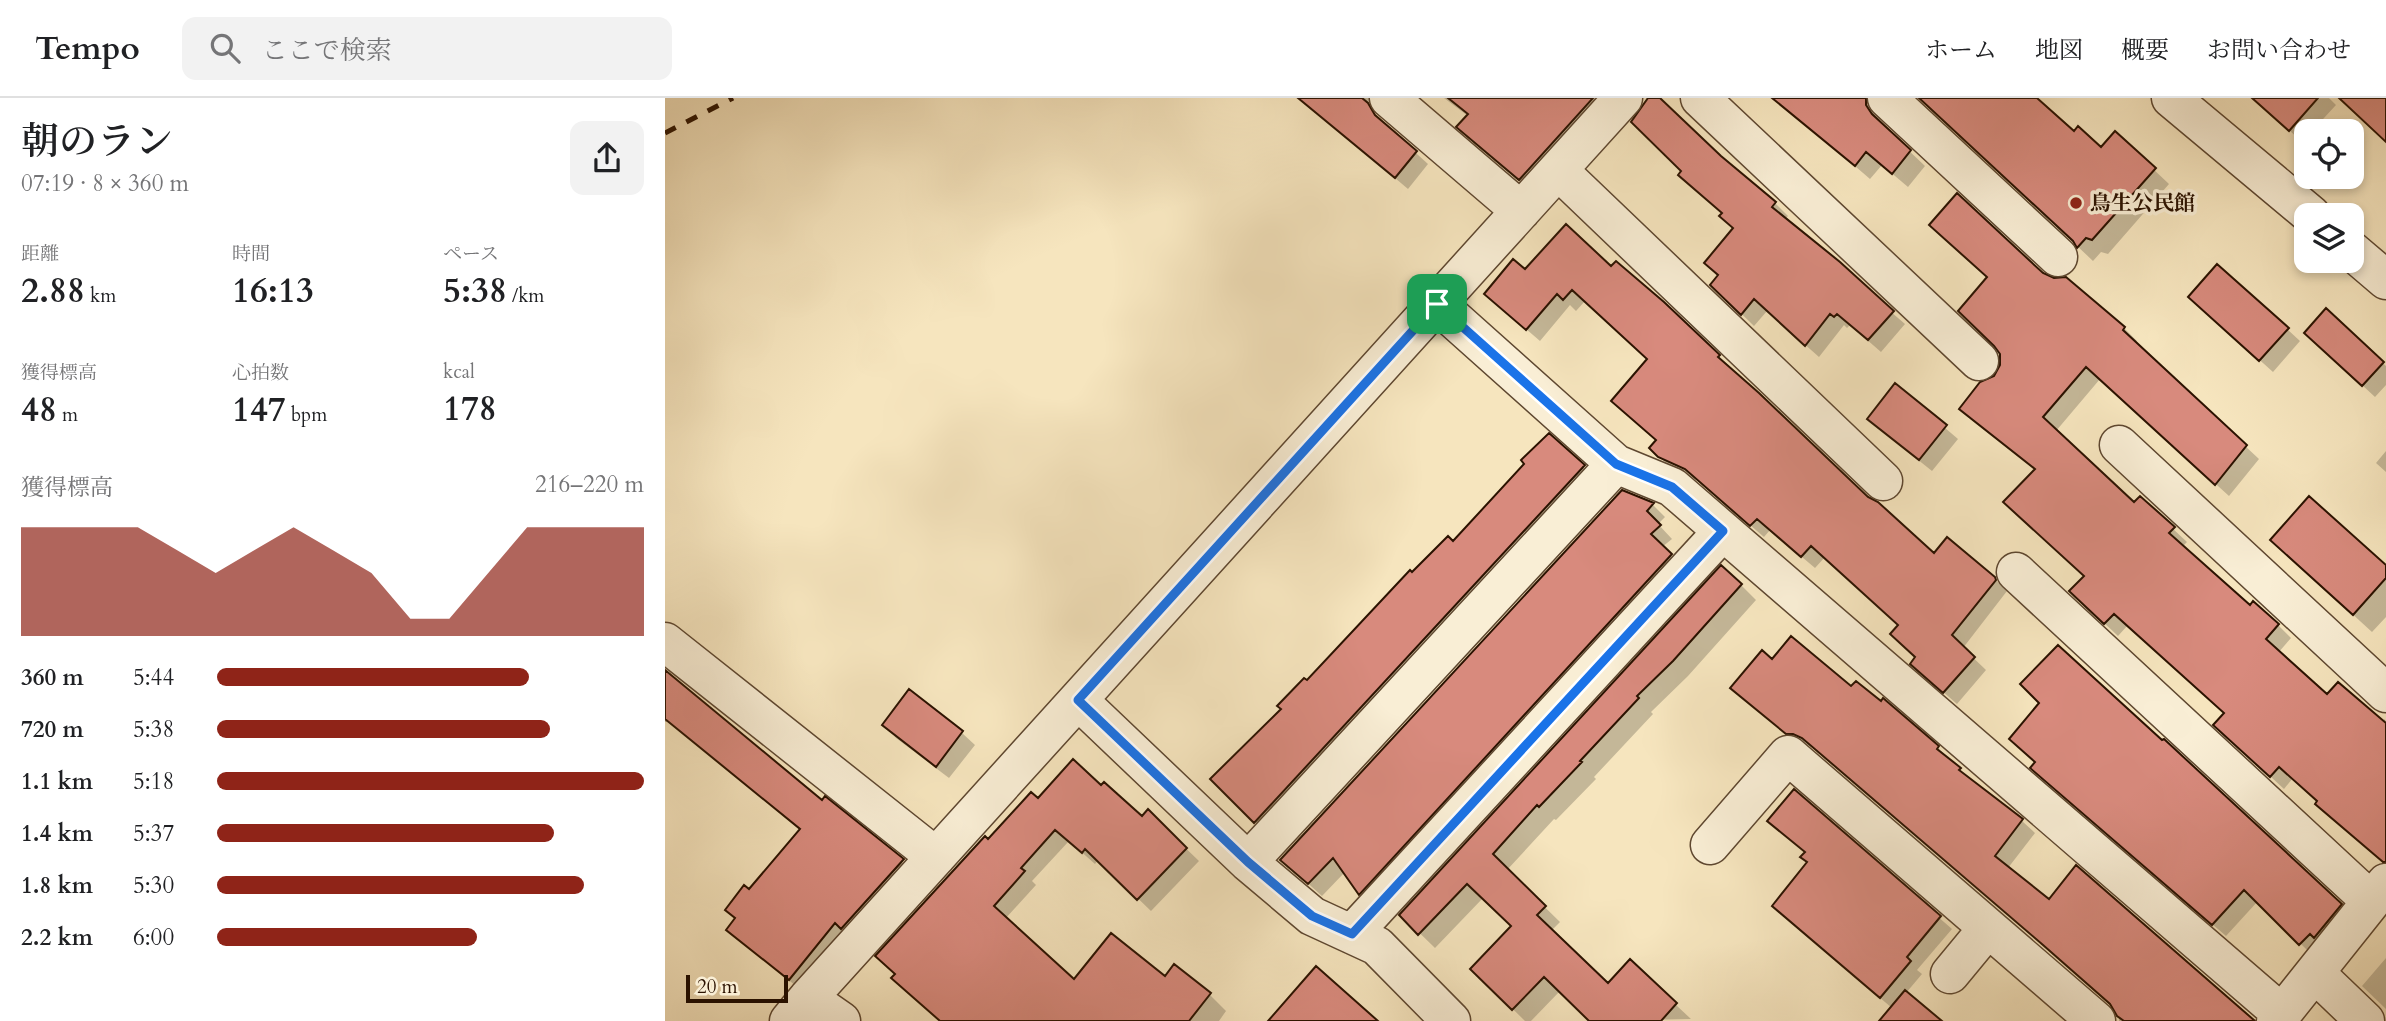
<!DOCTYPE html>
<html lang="ja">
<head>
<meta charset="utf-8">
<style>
	body { margin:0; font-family:Cardo,"Noto Serif JP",serif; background:#f2f2f2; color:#202124; height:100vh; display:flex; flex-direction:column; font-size:26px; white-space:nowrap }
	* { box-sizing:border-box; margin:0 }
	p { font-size:23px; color:#757577 }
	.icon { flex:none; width:38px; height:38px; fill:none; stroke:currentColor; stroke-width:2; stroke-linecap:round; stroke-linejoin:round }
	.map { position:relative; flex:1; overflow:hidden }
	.details { display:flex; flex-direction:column; background:#fff; width:665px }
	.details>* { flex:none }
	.buttons { position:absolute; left:1629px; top:21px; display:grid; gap:14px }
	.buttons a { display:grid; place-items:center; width:70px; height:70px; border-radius:14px; background:#fff; box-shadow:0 4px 10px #0003; font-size:35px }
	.scale { position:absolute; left:21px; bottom:18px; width:102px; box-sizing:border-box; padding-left:7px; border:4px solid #2b1200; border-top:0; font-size:19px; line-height:24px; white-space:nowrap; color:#2b1200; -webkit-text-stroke:5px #f9eed5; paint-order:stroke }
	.pin { position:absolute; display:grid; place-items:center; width:60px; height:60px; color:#fff; margin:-30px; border-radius:14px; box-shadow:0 4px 10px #0006 }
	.round { display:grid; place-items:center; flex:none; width:74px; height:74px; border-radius:14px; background:#f2f2f2 }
	.summary { display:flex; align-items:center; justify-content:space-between; height:119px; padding:0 21px }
	h1 { font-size:38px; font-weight:600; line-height:52px }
	.stats { display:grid; grid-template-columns:repeat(3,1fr); gap:10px; height:119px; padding:7px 21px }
	.stats div { display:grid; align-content:center }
	.stats b { font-size:35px; font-weight:600 }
	.stats small { font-size:19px; font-weight:400 }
	.stats p { font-size:19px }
	.chart { height:196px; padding:14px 21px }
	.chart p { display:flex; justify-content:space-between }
	.chart svg { width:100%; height:126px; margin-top:7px; fill:#8f2418; opacity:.7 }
	ul { padding:0 21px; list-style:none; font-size:23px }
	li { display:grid; grid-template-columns:112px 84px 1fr; align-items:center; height:52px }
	li i { height:18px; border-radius:9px; background:#8f2418 }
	header { display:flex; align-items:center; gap:42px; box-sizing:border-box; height:98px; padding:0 35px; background:#fff; border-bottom:2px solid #e0e0e0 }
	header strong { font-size:33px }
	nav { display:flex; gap:38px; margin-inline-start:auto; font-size:24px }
	.search { width:490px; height:63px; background:#f2f2f2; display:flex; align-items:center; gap:18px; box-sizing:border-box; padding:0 24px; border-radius:14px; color:#757577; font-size:26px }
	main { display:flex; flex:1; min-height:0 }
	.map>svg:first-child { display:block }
</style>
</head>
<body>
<header>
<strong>Tempo</strong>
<div class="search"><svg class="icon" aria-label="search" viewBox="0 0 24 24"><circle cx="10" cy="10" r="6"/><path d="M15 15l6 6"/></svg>ここで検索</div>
<nav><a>ホーム</a><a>地図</a><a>概要</a><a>お問い合わせ</a></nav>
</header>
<main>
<section class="details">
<div class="summary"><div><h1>朝のラン</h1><p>07:19 · 8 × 360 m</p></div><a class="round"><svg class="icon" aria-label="share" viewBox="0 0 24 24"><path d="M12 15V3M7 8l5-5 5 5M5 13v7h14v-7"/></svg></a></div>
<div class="stats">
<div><p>距離</p><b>2.88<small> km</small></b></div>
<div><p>時間</p><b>16:13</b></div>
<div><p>ペース</p><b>5:38<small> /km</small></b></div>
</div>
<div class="stats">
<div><p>獲得標高</p><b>48<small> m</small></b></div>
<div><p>心拍数</p><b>147<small> bpm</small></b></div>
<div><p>kcal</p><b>178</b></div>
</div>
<div class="chart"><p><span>獲得標高</span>216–220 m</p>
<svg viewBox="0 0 160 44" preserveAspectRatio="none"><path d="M0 44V6L10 6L20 6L30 6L40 14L50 22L60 14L70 6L80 14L90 22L100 38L110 38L120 22L130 6L140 6L150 6L160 6V44z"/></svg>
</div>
<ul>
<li><b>360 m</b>5:44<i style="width:73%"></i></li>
<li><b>720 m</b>5:38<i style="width:78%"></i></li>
<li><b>1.1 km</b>5:18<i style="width:100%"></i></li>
<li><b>1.4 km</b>5:37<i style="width:79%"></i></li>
<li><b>1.8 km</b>5:30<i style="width:86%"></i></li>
<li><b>2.2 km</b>6:00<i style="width:61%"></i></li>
</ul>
</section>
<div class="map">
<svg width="1721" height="923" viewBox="0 0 1721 923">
	<rect width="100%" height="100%" fill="#f6e5be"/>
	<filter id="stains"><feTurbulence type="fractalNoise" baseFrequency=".00286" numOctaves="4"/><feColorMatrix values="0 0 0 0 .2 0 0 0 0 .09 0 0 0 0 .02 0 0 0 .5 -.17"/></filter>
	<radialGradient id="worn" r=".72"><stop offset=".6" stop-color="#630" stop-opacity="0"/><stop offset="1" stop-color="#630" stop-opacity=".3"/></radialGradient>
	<path fill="#0003" d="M 653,0 L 714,0 L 706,11 L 720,27 L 763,66 L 743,91 L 646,9 Z
		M 779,0 L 931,0 L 867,94 L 806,41 L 803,18 Z
		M 986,0 L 992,0 L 1055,60 L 1110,105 L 1123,118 L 1119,122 L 1240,226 L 1216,254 L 1185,227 L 1182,230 L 1179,227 L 1154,259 L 1102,213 L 1089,228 L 1047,187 L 1054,178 L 1070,132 L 1059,116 L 1019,73 Z
		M 1111,0 L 1220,0 L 1215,10 L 1215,22 L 1220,30 L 1260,68 L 1243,89 L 1217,67 L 1205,81 Z
		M 1256,0 L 1369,0 L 1409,36 L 1436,52 L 1451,36 L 1504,86 L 1443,156 L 1436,154 L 1428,163 Z
		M 1589,0 L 1664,0 L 1671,7 L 1647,33 L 1642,33 L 1642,39 L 1637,44 Z
		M 947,171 L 998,205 L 1202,400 L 1270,458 L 1329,480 L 1342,493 L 1298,550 L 1321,572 L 1292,606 L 1260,578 L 1235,527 L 1160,459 L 1150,470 L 1105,432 L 1099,439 L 1034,383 L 1007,372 L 994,358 L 984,261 L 920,203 L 911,213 L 905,207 L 875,243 L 834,208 L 861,174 Z
		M 1377,176 L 1459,230 L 1472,243 L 1470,245 L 1594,361 L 1564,398 L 1435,281 L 1391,333 L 1470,406 L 1475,400 L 1522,444 L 1517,449 L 1585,509 L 1589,505 L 1613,527 L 1626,540 L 1613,555 L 1663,599 L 1717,624 L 1719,621 L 1721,623 L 1721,766 L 1666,719 L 1654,704 L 1628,680 L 1619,691 L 1564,640 L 1561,616 L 1463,527 L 1453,538 L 1419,506 L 1421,478 L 1371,373 L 1309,324 L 1296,311 L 1331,280 Z
		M 1538,211 L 1622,231 L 1635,243 L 1608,274 Z
		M 1661,213 L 1721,268 L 1721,287 L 1710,299 L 1654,247 Z
		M 1231,288 L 1293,341 L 1267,373 L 1217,333 Z
		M 884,337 L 931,381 L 603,736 L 548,681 L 747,477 L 788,446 L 862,366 Z
		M 1721,353 L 1721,374 L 1711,365 Z
		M 957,394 L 988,407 L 1000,419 L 993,426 L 1007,441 L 997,449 L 1018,470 L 707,808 L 695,795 L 680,774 L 657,798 L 617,762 Z
		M 1626,460 L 1721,469 L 1721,519 L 1707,534 Z
		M 1076,487 L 1091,502 L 1023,578 L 986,614 L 988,616 L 929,679 L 931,681 L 891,722 L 889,721 L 842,772 L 895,824 L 886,833 L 943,888 L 965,864 L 1026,921 L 922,923 L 924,921 L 895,893 L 866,923 L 860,923 L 807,871 L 848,828 L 818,800 L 770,850 L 736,817 Z
		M 1107,563 L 1187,591 L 1273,650 L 1307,684 L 1357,723 L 1370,735 L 1343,770 L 1385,803 L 1589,923 L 1454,923 L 1454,916 L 1449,909 L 1393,859 L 1152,652 L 1142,647 L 1135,648 L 1068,590 Z
		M 0,574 L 157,704 L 160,701 L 250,775 L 137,893 L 63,832 L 136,732 L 3,624 L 0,624 Z
		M 244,594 L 297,635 L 310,647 L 284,680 L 231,640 L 219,627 Z
		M 1380,682 L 1675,807 L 1688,819 L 1648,858 L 1593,803 L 1561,838 Z
		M 436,690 L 477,720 L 483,714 L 534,763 L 486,813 L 433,762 L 430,766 L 404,743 L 367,783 L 371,787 L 340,821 L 409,884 L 500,880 L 545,897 L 561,913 L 554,923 L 276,923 L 323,743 L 373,703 Z
		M 1129,693 L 1287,831 L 1252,872 L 1257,876 L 1241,895 L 1274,923 L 1229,923 L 1227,910 L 1121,820 L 1144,765 L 1141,755 L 1105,723 Z
		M 1721,860 L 1721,911 L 1697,888 Z"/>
	<path fill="#d88a7d" stroke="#2b1200" stroke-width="2" d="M 633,0 L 697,0 L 703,5 L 710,17 L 752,53 L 730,80 Z
		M 783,0 L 928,0 L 854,82 L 791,29 L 803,16 Z
		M 983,0 L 995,0 L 1056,58 L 1111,104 L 1107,109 L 1175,164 L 1229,213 L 1203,242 L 1172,216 L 1169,219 L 1165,216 L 1140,248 L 1089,201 L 1076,217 L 1045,187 L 1053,177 L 1039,165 L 1068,130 L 1054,118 L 1057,115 L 1013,77 L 1016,73 L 966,24 Z
		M 1107,0 L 1201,0 L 1201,7 L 1207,16 L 1246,52 L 1227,76 L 1201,54 L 1190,68 Z
		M 1254,0 L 1372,0 L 1409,33 L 1413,28 L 1436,49 L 1450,33 L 1491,70 L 1427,142 L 1421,140 L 1412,150 L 1408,143 Z
		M 1587,0 L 1653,0 L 1624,33 Z
		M 1674,0 L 1721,0 L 1721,44 Z
		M 1292,95 L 1378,175 L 1389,180 L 1401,179 L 1460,229 L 1458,232 L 1582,347 L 1550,387 L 1421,269 L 1378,319 L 1469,404 L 1475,398 L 1510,429 L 1504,435 L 1585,507 L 1588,503 L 1614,526 L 1601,541 L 1662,596 L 1673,584 L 1721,625 L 1721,764 L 1718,764 L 1650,706 L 1652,703 L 1614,669 L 1605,679 L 1548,627 L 1559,615 L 1449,516 L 1439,526 L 1404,493 L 1419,478 L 1338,404 L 1370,371 L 1294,311 L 1315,284 L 1329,278 L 1335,267 L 1335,256 L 1329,248 L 1293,213 L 1322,179 L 1264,127 Z
		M 901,126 L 946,168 L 951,163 L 999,204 L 1055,257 L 1053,259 L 1094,295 L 1203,399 L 1213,404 L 1269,455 L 1282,439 L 1330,479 L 1331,482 L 1287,537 L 1310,559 L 1278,595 L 1245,566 L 1250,559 L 1225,536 L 1233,527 L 1146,448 L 1136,459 L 1092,421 L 1085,428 L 1020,371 L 993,359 L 984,350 L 991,342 L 946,303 L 982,261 L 907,192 L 898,202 L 892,196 L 861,232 L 819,196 L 848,161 L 860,171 Z
		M 1552,166 L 1624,230 L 1594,263 L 1523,199 Z
		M 1661,210 L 1719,264 L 1697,288 L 1639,235 Z
		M 1230,285 L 1282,327 L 1254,362 L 1202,321 Z
		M 884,335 L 920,367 L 589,725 L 545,681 L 616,611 L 612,608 L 639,580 L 642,582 L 745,472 L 747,474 L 783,438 L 788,443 L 859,366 L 856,362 Z
		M 957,392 L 989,405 L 982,413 L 996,427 L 986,436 L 1007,456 L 694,797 L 668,760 L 643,786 L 615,762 Z
		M 1644,398 L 1721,467 L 1721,480 L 1688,517 L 1605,442 Z
		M 1056,467 L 1077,486 L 1008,563 L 972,598 L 974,600 L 915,663 L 917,664 L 874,709 L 872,707 L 828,756 L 881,808 L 872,817 L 943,885 L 965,861 L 1012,905 L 996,923 L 924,923 L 879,879 L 847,912 L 805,871 L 846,828 L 802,786 L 753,837 L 734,817 Z
		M 1126,538 L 1186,588 L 1191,583 L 1216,603 L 1218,600 L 1274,648 L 1272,651 L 1296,670 L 1294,672 L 1358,721 L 1330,758 L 1384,801 L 1411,767 L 1590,923 L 1459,923 L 1452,918 L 1445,906 L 1378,847 L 1137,640 L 1128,636 L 1121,636 L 1065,590 L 1097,552 L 1107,561 Z
		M 1393,547 L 1497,642 L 1499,641 L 1677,806 L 1649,840 L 1645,836 L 1634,847 L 1579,792 L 1547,827 L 1365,670 L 1370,664 L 1344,641 L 1374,605 L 1355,586 Z
		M 0,572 L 157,702 L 160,698 L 239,761 L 176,831 L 170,825 L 124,882 L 61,832 L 70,820 L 60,812 L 79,787 L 84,791 L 135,731 L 0,621 Z
		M 244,591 L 298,633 L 271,669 L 217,627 Z
		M 408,661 L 436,687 L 439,684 L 477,718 L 483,711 L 522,750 L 472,802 L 420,751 L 417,755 L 390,732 L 356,770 L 360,773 L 329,808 L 409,881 L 446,835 L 500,878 L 509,866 L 546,895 L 524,923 L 275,923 L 226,880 L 230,876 L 210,858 L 320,738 L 323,741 L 366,694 L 373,700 Z
		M 1129,691 L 1276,818 L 1242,859 L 1246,863 L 1215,900 L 1107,808 L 1142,764 L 1135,759 L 1140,754 L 1102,723 Z
		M 651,868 L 713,923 L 603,923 Z
		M 1240,892 L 1277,923 L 1214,923 Z"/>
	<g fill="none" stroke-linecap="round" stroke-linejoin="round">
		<g stroke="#5e4730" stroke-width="41">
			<path id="minor" d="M 724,0 L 856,113
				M 1035,0 L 1314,263
				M 1222,0 L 1393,159
				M 1506,0 L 1646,117
				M 893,72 L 1218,383
				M 1687,153 L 1721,182
				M 772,206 L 951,366 L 1007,389 L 1617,916
				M 1454,347 L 1721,595
				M 1351,474 L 1706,803
				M 0,544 L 271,759
				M 413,602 L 583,764 L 647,818 L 712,848 L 786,923
				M 1045,747 L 1123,657 L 1431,923
				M 583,764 L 951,366
				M 687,836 L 1058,433
				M 1650,875 L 1700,923
				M 1285,876 L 1323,830
				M 143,900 L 176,923
				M 124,923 L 143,900 L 958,0
				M 1611,923 L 1721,785"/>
		</g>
		<use href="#minor" stroke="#f9eed5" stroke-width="38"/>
		<path stroke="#2b1200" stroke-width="5" stroke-dasharray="12 12" stroke-linecap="butt" d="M 0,35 L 68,0"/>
	</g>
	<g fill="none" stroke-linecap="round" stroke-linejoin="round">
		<g stroke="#fff" stroke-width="14">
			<path id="route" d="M 772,206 L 951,366 L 1007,389 L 1058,433 L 687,836 L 647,818 L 583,764 L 413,602 Z"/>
		</g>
		<use href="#route" stroke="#1a73e8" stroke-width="9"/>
	</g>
	<circle fill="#8f2418" stroke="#f9eed5" stroke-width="2.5" cx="1411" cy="105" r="7"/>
	<g text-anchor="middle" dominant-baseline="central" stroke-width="7" stroke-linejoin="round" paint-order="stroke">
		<g font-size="21" font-weight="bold" fill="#2b1200" stroke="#f9eed5" text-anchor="start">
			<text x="1425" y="105">鳥生公民館</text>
		</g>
	</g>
	<rect width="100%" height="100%" filter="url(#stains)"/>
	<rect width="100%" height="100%" fill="url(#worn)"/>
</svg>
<div class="buttons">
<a><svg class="icon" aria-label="locate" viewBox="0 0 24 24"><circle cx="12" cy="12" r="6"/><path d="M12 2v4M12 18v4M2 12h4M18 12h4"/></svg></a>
<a><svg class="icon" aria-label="layers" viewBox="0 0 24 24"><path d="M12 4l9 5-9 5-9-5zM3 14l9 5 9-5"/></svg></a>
</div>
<div class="scale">20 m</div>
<div class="pin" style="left:772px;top:206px;background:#1e9e55"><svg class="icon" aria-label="arrive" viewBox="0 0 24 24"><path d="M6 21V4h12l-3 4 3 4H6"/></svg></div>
</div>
</main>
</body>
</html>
